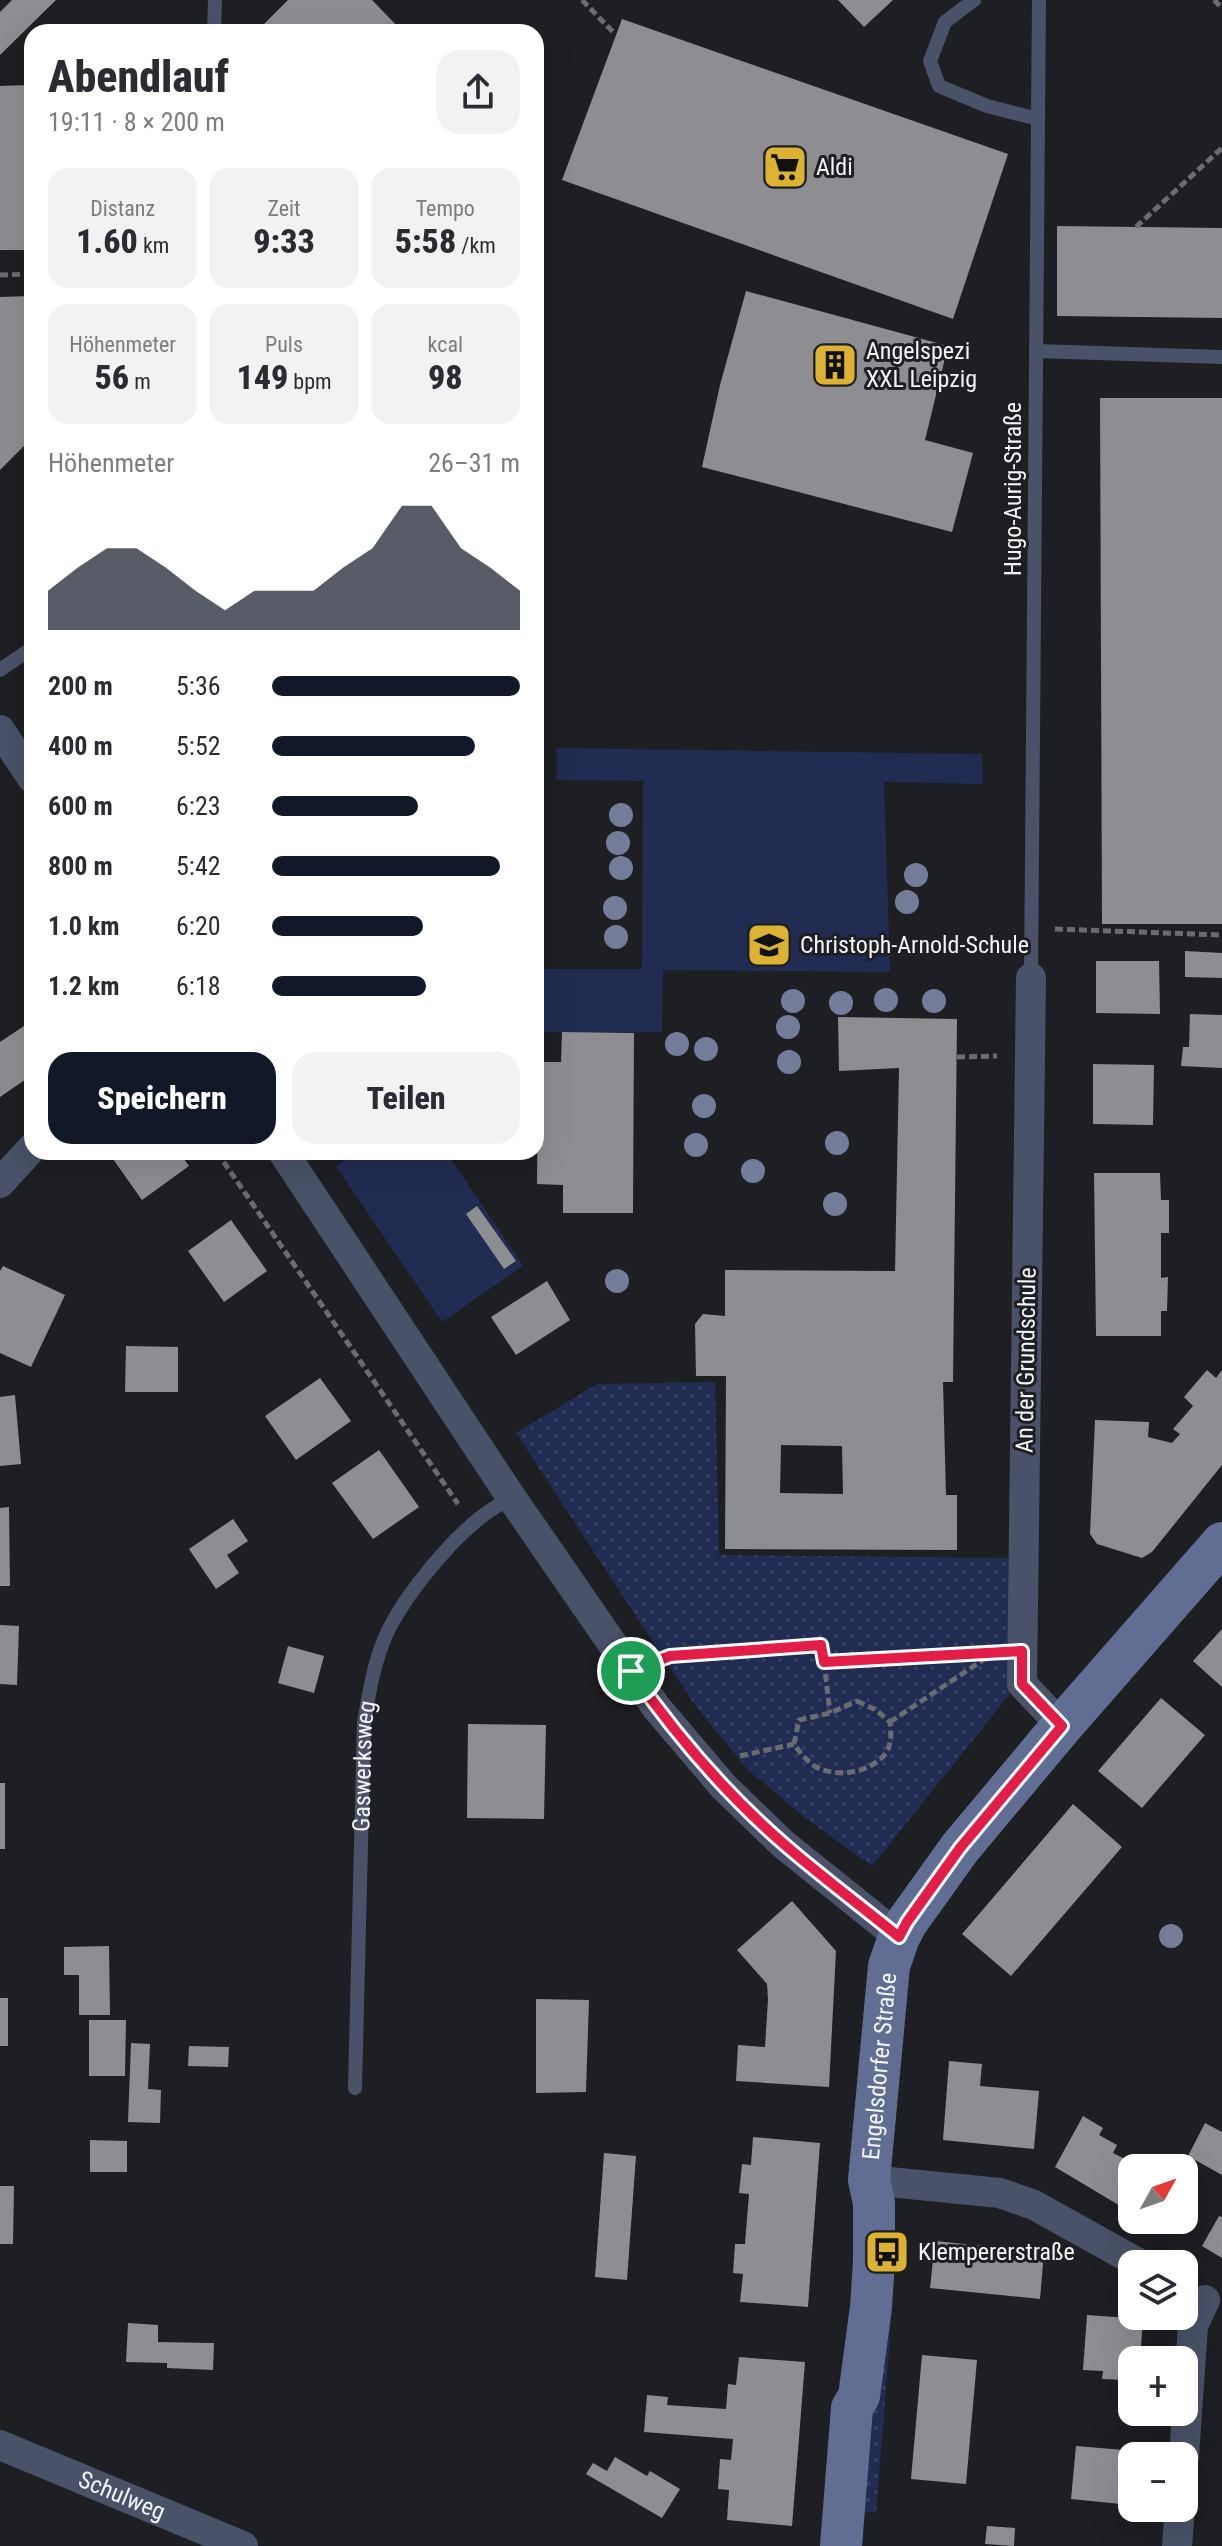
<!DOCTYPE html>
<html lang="de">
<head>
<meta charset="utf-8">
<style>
	body { margin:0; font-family:"Roboto Condensed",sans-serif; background:#f2f2f3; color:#2b2b33; height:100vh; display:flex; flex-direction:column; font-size:30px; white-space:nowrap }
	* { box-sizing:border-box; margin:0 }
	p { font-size:26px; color:#7c7c81 }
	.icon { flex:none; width:44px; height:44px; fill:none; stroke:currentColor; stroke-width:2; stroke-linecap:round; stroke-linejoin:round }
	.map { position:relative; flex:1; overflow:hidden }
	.side { position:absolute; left:24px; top:24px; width:520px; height:1136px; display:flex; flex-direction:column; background:#fff; border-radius:24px; box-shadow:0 8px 32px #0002 }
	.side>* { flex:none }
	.needle { width:52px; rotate:50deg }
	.fabs { position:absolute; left:1118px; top:2154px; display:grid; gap:16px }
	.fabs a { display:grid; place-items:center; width:80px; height:80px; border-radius:16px; background:#fff; box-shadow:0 8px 32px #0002; font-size:40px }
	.pin { position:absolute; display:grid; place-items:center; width:68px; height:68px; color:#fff; margin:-34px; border:4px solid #fff; border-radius:50%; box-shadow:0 2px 8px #0007 }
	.round { display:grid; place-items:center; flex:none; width:84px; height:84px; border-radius:24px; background:#f2f2f3 }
	.summary { display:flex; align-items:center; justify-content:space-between; height:136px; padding:0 24px }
	h1 { font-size:44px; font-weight:800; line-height:60px }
	.metrics { display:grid; grid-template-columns:repeat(3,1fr); gap:12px; height:136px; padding:8px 24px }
	.metrics div { display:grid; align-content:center; border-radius:20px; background:#f2f2f3; text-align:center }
	.metrics b { font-size:34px; font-weight:800 }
	.metrics small { font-size:22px; font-weight:400 }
	.metrics p { font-size:22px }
	.chart { height:224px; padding:16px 24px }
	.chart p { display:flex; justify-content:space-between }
	.chart svg { width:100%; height:144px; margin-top:8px; fill:#111827; opacity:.7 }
	.cta { display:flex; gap:16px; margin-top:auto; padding:16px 24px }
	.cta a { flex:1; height:92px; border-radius:24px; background:#111827; color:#fff; font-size:32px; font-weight:800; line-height:92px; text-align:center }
	.cta a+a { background:#f2f2f3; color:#2b2b33 }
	ul { padding:0 24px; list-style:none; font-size:26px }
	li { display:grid; grid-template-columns:128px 96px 1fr; align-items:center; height:60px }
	li i { height:20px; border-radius:10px; background:#111827 }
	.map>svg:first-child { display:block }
</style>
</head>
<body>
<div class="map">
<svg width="1222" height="2546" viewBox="0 0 1222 2546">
	<defs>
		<pattern id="grass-dots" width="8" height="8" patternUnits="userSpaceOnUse" patternTransform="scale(2)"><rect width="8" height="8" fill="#212c53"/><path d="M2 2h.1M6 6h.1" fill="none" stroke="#374164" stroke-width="1.8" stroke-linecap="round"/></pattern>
	</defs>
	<rect width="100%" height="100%" fill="#1e1f22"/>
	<path fill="url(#grass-dots)" d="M 715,1382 L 719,1555 L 1008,1558 L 1009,1695 L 872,1866 L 808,1820 L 748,1770 L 694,1704 L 516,1433 L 597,1384 Z
		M 879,2323 L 891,2323 L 876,2513 L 865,2512 Z"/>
	<path fill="#212c53" d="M 557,748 L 982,754 L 983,784 L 884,782 L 890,972 L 663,970 L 662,1032 L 536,1032 L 536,969 L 642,969 L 643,781 L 557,780 Z
		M 356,1152 L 446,1152 L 523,1266 L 442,1322 L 336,1166 Z"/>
	<path fill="#8d8e91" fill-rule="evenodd" d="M 12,0 L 56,0 L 0,55 L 0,12 Z
		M 288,0 L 372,0 L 403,32 L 256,32 Z
		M 838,0 L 893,0 L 864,27 Z
		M 622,19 L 1008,154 L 953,319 L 562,180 Z
		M 28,85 L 30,250 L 0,250 L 0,86 Z
		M 1057,226 L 1222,228 L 1222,318 L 1057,316 Z
		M 746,291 L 948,346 L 925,440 L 973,453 L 952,532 L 702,467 L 720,385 Z
		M 30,296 L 32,438 L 0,470 L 0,297 Z
		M 1100,398 L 1222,398 L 1222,924 L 1102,924 Z
		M 1185,951 L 1222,953 L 1222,978 L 1185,977 Z
		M 1096,961 L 1159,961 L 1160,1014 L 1096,1013 Z
		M 1190,1014 L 1222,1015 L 1222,1068 L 1181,1066 L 1183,1047 L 1189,1047 Z
		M 838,1017 L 957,1019 L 953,1382 L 943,1382 L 946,1495 L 957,1495 L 957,1550 L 725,1549 L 726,1376 L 696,1376 L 695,1324 L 703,1314 L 725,1316 L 725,1270 L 895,1271 L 899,1068 L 839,1071 ZM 781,1445 L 842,1446 L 843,1494 L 780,1493 Z
		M 27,1024 L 32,1032 L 32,1075 L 0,1097 L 0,1042 Z
		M 562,1032 L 634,1033 L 633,1213 L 563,1213 L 563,1185 L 537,1184 L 538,1062 L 561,1062 Z
		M 1093,1064 L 1154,1065 L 1153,1125 L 1093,1124 Z
		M 108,1152 L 179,1152 L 189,1166 L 142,1200 Z
		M 1094,1173 L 1160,1173 L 1161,1200 L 1169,1200 L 1169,1233 L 1161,1233 L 1161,1278 L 1168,1277 L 1167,1311 L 1161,1311 L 1161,1336 L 1096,1336 Z
		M 477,1206 L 516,1261 L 504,1269 L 466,1214 Z
		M 231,1220 L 267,1271 L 224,1302 L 188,1251 Z
		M 3,1266 L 65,1295 L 31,1367 L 0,1353 L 0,1271 Z
		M 547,1281 L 570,1320 L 516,1355 L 491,1317 Z
		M 126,1346 L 178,1347 L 178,1392 L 125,1392 Z
		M 1207,1370 L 1216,1378 L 1222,1370 L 1222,1465 L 1152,1552 L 1142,1558 L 1097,1544 L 1090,1534 L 1095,1420 L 1149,1422 L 1148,1437 L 1172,1443 L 1180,1434 L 1173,1429 L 1193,1406 L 1184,1397 Z
		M 320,1378 L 351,1421 L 296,1460 L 265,1416 Z
		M 15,1395 L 21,1464 L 0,1466 L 0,1397 Z
		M 379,1450 L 419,1507 L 373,1539 L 332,1483 Z
		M 9,1507 L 10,1586 L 0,1586 L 0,1508 Z
		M 233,1519 L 248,1541 L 227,1555 L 239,1573 L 216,1589 L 189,1549 Z
		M 0,1625 L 19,1626 L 17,1685 L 0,1684 Z
		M 1222,1629 L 1222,1687 L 1193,1661 Z
		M 288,1646 L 324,1656 L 314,1693 L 278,1683 Z
		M 1161,1698 L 1205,1735 L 1142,1808 L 1098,1771 Z
		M 468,1724 L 546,1725 L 544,1819 L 467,1818 Z
		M 0,1783 L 5,1783 L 5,1849 L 0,1849 Z
		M 1073,1804 L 1122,1847 L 1011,1976 L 962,1934 Z
		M 792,1901 L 836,1951 L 829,2087 L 736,2081 L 738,2045 L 765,2047 L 768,1999 L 767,1984 L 737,1950 Z
		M 109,1946 L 110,2015 L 79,2015 L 79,1975 L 64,1975 L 64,1947 Z
		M 0,1998 L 8,1998 L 8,2046 L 0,2046 Z
		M 536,1999 L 589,2000 L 586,2092 L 536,2093 Z
		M 89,2020 L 126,2020 L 125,2076 L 89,2076 Z
		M 131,2043 L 150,2044 L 148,2089 L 161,2090 L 160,2123 L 128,2122 Z
		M 189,2046 L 229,2047 L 228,2067 L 188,2066 Z
		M 949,2061 L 982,2064 L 980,2086 L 1039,2091 L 1034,2149 L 943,2140 Z
		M 1083,2116 L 1103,2128 L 1099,2135 L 1117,2145 L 1113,2153 L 1143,2168 L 1132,2168 L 1132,2213 L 1055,2167 Z
		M 1205,2123 L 1222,2132 L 1222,2175 L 1188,2156 Z
		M 753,2137 L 820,2143 L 808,2307 L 740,2302 L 743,2274 L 733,2273 L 735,2244 L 745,2244 L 749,2194 L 739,2193 L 742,2164 L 751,2165 Z
		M 90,2140 L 127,2141 L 127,2172 L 90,2172 Z
		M 604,2153 L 636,2156 L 627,2280 L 595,2277 Z
		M 0,2186 L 14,2186 L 13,2244 L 0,2244 Z
		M 1219,2216 L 1222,2217 L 1222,2258 L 1202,2246 Z
		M 935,2241 L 1044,2252 L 1040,2299 L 930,2288 Z
		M 1087,2315 L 1143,2319 L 1140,2360 L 1132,2360 L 1132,2373 L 1127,2373 L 1127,2380 L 1102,2379 L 1103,2371 L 1083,2370 Z
		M 128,2323 L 158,2325 L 158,2342 L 214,2343 L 213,2370 L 167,2368 L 167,2363 L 126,2362 Z
		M 922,2355 L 977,2360 L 966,2484 L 911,2479 Z
		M 739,2357 L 805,2362 L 792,2526 L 727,2520 L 729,2490 L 718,2489 L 720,2459 L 731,2460 L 733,2439 L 644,2432 L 647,2395 L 668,2397 L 667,2405 L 726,2409 L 728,2384 L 736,2385 Z
		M 1076,2446 L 1136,2451 L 1135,2456 L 1132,2456 L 1131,2505 L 1071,2499 Z
		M 615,2457 L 647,2476 L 650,2471 L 680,2489 L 662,2518 L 586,2474 L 593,2463 L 607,2471 Z
		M 987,2526 L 1015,2528 L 1014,2546 L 985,2544 Z"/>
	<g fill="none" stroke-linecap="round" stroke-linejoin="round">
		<path stroke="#6b6c6e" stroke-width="5" stroke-dasharray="8 4" stroke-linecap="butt" d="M 582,0 L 615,34
			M 1214,0 L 1222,8
			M 29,130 L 32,130
			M 30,211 L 32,211
			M 1136,227 L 1222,148
			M 0,275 L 32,274
			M 31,342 L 32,342
			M 1055,929 L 1222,935
			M 957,1057 L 997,1056
			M 217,1152 L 458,1504
			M 662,1659 L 670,1656 L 821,1645 L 824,1662 L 988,1653
			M 824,1662 L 830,1713
			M 857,1701 L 876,1710 L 890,1722 C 891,1732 892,1744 886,1753 C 871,1773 837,1778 816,1767 C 807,1761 800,1753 794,1744 L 799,1720 L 830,1713 Z
			M 890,1722 L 989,1656
			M 740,1756 L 794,1744"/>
		<g stroke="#4a5269" stroke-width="14">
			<path d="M 974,0 L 945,22 L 930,61 L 939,86 L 987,106 L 1038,119"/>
			<path d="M 214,32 L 215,0"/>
			<path d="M 1036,351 L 1222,357"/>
			<path d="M 0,670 L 32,648"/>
			<path d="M 1031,978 L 1039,0"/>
			<path id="s1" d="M 355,2088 L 364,1723 C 369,1693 374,1661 387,1633 C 404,1597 445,1547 475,1522 C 486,1512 499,1505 511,1497"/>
		</g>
		<g stroke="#4a5269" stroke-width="30">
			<path d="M 0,730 L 32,778"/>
			<path d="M 1031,978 L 1022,1684 L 1062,1726"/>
			<path d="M 283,1152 L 511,1497 L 656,1707 L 724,1787 L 783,1844 L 899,1937"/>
			<path d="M 0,1183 L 32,1148"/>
			<path d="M 869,2180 L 1000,2193 L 1034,2205 L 1140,2264"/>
			<path id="s2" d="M 0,2445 L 243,2546"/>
			<path d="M 1184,2456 L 1193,2326 L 1205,2300"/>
			<path d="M 1177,2546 L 1180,2508"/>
		</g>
		<path stroke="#616e93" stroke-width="42" id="s3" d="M 841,2546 L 852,2408 L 859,2396 L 871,2307 L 874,2261 L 874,2203 L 869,2180 L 889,1966 L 899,1937 L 907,1922 L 960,1848 L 1062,1726 L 1222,1543"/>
	</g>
	<g fill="#737c99">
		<circle cx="621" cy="815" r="12"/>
		<circle cx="618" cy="843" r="12"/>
		<circle cx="621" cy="868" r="12"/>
		<circle cx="916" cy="875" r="12"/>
		<circle cx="907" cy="902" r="12"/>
		<circle cx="615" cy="908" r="12"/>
		<circle cx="616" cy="937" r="12"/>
		<circle cx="886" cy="1000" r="12"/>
		<circle cx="793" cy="1001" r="12"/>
		<circle cx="934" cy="1001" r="12"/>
		<circle cx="841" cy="1003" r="12"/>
		<circle cx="788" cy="1027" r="12"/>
		<circle cx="677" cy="1044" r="12"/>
		<circle cx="706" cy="1049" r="12"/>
		<circle cx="789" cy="1062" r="12"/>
		<circle cx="704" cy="1106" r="12"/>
		<circle cx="837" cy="1143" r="12"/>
		<circle cx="696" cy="1145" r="12"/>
		<circle cx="753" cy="1171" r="12"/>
		<circle cx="835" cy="1204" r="12"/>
		<circle cx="617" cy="1281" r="12"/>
		<circle cx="1171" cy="1936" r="12"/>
	</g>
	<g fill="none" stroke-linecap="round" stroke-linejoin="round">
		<g stroke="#fff" stroke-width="16">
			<path id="route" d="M 821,1645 L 824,1662 L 1022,1651 L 1022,1684 L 1062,1726 L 960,1848 L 907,1922 L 899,1937 C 861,1906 822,1877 785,1845 C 727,1795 675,1734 631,1671 L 670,1656 Z"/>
		</g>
		<use href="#route" stroke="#e11d48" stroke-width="10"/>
	</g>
	<defs>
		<g id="supermarket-square" transform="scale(2.3)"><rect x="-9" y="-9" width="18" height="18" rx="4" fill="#dbb233" stroke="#1e1f22"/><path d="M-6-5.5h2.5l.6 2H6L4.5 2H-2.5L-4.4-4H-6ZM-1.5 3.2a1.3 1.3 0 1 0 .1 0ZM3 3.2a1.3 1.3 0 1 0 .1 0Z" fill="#111"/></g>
		<g id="building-square" transform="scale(2.3)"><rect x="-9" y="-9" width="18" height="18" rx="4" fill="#dbb233" stroke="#1e1f22"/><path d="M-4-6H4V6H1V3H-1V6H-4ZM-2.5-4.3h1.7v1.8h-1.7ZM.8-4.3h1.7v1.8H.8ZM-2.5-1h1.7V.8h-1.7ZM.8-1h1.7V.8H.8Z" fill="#111"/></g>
		<g id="school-square" transform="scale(2.3)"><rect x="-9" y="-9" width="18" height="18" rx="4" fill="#dbb233" stroke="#1e1f22"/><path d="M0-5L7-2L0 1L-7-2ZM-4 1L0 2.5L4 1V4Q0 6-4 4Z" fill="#111"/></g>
		<g id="bus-square" transform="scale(2.3)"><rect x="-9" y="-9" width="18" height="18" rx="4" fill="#dbb233" stroke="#1e1f22"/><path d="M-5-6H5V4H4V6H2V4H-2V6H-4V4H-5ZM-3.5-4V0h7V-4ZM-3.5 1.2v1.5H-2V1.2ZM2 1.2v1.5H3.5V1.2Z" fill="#111"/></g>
	</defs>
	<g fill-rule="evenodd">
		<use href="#supermarket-square" x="785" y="167"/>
		<use href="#building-square" x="835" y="365"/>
		<use href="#school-square" x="769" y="945"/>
		<use href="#bus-square" x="887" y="2252"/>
	</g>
	<g text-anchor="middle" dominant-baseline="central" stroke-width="6" stroke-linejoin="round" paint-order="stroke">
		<g font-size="24" fill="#f4f5f6" stroke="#1e1f22" text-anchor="start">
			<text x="816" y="167">Aldi</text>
			<text x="866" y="351">Angelspezi<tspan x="866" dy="28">XXL Leipzig</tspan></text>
			<text x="800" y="945">Christoph-Arnold-Schule</text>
			<text x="918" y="2252">Klempererstraße</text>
		</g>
		<g font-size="24" fill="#f4f5f6" stroke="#1e1f22">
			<text transform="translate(1013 489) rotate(-90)">Hugo-Aurig-Straße</text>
			<text transform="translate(1026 1360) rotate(-89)">An der Grundschule</text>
			<text stroke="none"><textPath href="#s1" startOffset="322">Gaswerksweg</textPath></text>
			<text stroke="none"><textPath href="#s3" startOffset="484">Engelsdorfer Straße</textPath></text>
			<text stroke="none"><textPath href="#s2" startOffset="132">Schulweg</textPath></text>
		</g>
	</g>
</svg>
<div class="fabs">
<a><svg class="needle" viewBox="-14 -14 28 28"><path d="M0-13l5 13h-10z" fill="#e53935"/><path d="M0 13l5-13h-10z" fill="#7c7c81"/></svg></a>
<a><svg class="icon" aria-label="layers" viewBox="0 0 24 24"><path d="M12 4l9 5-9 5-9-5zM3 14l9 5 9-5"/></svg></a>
<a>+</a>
<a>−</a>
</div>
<div class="pin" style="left:631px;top:1671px;background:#1e9e55"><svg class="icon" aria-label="arrive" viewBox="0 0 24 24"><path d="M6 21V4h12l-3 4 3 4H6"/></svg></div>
<section class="side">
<div class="summary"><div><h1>Abendlauf</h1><p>19:11 · 8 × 200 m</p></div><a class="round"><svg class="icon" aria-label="share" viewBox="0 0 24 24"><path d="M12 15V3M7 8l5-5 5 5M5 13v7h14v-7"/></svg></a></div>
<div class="metrics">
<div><p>Distanz</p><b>1.60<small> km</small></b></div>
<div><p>Zeit</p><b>9:33</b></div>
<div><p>Tempo</p><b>5:58<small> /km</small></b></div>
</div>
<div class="metrics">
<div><p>Höhenmeter</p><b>56<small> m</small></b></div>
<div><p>Puls</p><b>149<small> bpm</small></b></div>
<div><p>kcal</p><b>98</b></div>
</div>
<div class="chart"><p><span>Höhenmeter</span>26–31 m</p>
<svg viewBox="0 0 160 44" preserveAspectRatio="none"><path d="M0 44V32L10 25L20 19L30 19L40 25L50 32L60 38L70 32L80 32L90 32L100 25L110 19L120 6L130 6L140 19L150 25L160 32V44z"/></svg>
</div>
<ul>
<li><b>200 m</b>5:36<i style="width:100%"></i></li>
<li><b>400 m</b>5:52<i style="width:82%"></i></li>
<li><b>600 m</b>6:23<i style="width:59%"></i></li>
<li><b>800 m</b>5:42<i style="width:92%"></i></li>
<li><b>1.0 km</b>6:20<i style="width:61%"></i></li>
<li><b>1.2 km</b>6:18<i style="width:62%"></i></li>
</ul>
<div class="cta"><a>Speichern</a><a>Teilen</a></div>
</section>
</div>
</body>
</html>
